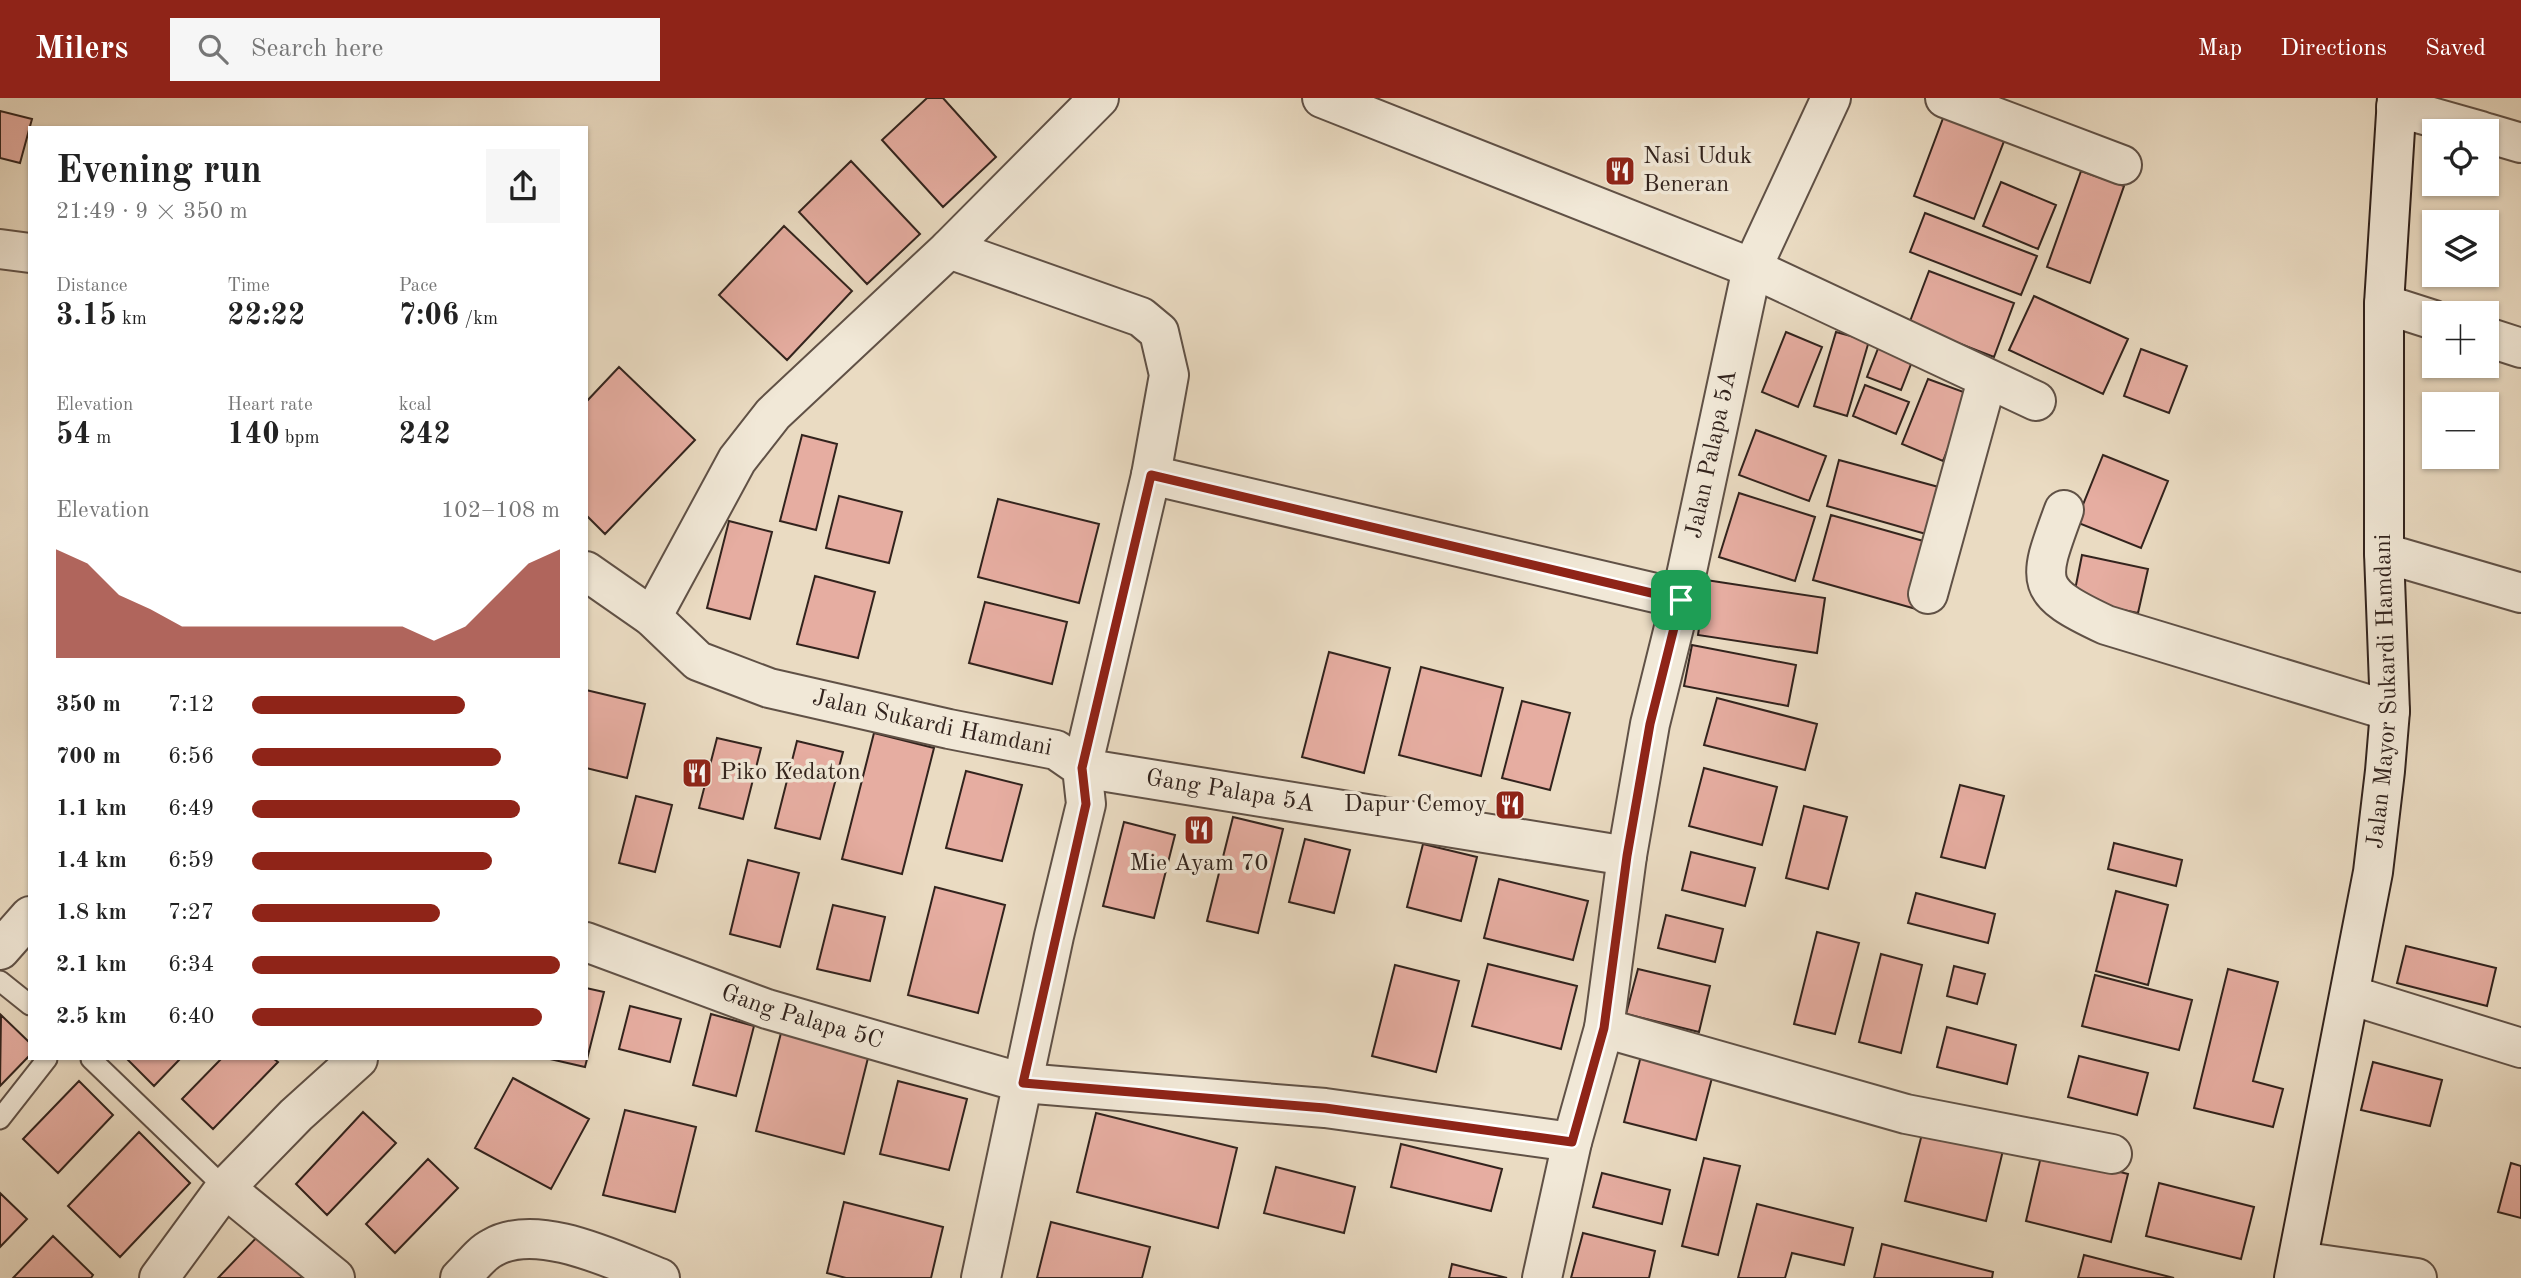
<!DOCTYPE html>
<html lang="en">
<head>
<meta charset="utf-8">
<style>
	body { margin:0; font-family:"Old Standard TT",serif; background:#f6f6f6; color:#222; height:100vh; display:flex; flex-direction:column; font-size:26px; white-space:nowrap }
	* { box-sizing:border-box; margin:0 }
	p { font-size:23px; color:#767676 }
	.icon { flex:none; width:38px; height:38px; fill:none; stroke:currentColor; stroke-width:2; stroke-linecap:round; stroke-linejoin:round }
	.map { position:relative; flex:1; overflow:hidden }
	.sheet { position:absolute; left:28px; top:28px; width:560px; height:934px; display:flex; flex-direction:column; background:#fff; border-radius:0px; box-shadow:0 2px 5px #0004 }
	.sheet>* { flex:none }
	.tools { position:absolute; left:2422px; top:21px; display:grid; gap:14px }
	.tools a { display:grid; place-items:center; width:77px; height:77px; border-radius:0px; background:#fff; box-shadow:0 2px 5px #0004; font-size:35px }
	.pin { position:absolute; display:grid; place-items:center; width:60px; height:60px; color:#fff; margin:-30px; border-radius:14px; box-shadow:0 4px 10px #0006 }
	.round { display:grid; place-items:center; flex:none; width:74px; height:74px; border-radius:0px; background:#f6f6f6 }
	.headline { display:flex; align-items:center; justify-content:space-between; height:119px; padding:0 28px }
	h1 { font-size:38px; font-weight:700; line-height:52px }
	.metrics { display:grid; grid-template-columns:repeat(3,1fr); gap:10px; height:119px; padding:7px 28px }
	.metrics div { display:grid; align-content:center }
	.metrics b { font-size:30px; font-weight:700 }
	.metrics small { font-size:19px; font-weight:400 }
	.metrics p { font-size:19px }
	.chart { height:196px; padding:14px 28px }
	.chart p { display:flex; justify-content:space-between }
	.chart svg { width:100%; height:126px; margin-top:7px; fill:#8f2418; opacity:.7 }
	ul { padding:0 28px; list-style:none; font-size:23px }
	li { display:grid; grid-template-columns:112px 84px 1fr; align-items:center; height:52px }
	li i { height:18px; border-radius:9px; background:#8f2418 }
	header { display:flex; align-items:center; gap:42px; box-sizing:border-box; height:98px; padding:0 35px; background:#8f2418; color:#fff }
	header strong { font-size:33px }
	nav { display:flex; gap:38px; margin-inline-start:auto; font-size:24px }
	.search { width:490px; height:63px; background:#f6f6f6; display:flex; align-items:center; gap:18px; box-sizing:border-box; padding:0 24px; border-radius:0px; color:#767676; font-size:26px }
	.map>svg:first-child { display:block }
</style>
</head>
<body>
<header>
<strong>Milers</strong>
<div class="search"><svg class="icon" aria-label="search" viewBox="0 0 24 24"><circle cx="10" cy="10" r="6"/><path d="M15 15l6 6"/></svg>Search here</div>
<nav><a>Map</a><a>Directions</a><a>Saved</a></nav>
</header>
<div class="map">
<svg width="2521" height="1180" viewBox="0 0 2521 1180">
	<rect width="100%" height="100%" fill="#eadbc2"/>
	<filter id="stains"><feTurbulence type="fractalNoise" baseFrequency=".00286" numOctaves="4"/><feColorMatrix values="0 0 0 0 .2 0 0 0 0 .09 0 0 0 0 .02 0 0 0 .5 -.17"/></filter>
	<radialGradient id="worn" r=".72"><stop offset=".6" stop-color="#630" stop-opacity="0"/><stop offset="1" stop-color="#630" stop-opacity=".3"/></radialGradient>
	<path fill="#e6ada1" stroke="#32231d" stroke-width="2" d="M 927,0 L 943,0 L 996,59 L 943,109 L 882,42 Z
		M 0,13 L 32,21 L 20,65 L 0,60 Z
		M 1945,15 L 2006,38 L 1974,121 L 1914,98 Z
		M 851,63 L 920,136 L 867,186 L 799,114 Z
		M 2081,73 L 2124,88 L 2090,185 L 2047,169 Z
		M 2001,84 L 2056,107 L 2038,151 L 1983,128 Z
		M 1925,115 L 2037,158 L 2021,197 L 1910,154 Z
		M 784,128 L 852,193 L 787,262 L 719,197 Z
		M 1929,173 L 2014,205 L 1994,259 L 1909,226 Z
		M 2034,198 L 2128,241 L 2103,296 L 2009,252 Z
		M 1786,234 L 1822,249 L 1798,309 L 1762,294 Z
		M 1836,234 L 1869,243 L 1847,318 L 1814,308 Z
		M 1879,248 L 1913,261 L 1901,292 L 1867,279 Z
		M 2141,251 L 2187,268 L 2169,315 L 2124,298 Z
		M 619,269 L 695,342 L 605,436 L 586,417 L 586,304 Z
		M 1928,281 L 1969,296 L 1943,363 L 1902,346 Z
		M 1865,287 L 1909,304 L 1896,336 L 1853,318 Z
		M 1756,332 L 1826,358 L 1809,403 L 1739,377 Z
		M 802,337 L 837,346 L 816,432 L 780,423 Z
		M 2103,357 L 2168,383 L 2141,450 L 2076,424 Z
		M 1839,362 L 1946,391 L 1933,438 L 1827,408 Z
		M 1739,395 L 1815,419 L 1795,483 L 1719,459 Z
		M 839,398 L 902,414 L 889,465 L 826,450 Z
		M 998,401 L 1099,426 L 1079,505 L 978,479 Z
		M 1831,417 L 1934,446 L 1916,511 L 1813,482 Z
		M 729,423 L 772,434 L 750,521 L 707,510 Z
		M 2082,457 L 2148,471 L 2138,515 L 2073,502 Z
		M 815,478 L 875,494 L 858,560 L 797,546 Z
		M 1706,482 L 1825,500 L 1817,555 L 1698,537 Z
		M 985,504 L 1067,524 L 1052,586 L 969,565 Z
		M 1692,547 L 1796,567 L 1788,608 L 1684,588 Z
		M 1329,554 L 1390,570 L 1364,675 L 1302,659 Z
		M 1421,569 L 1503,590 L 1481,678 L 1399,657 Z
		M 586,592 L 645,606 L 627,680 L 586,670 Z
		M 1717,600 L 1817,626 L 1805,672 L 1704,647 Z
		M 1522,603 L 1570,615 L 1550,692 L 1502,680 Z
		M 874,635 L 934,650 L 902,776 L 842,761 Z
		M 717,640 L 761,650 L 743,721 L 699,710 Z
		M 797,643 L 843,654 L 820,741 L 775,730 Z
		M 1704,670 L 1777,689 L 1762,747 L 1689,728 Z
		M 966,673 L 1022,687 L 1002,763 L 946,750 Z
		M 1960,687 L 2004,698 L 1985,770 L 1941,759 Z
		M 636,698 L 672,707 L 655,774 L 619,765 Z
		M 1804,708 L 1847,719 L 1828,791 L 1786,780 Z
		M 1233,719 L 1283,731 L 1258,835 L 1207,823 Z
		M 1124,724 L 1175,737 L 1154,820 L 1103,808 Z
		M 1305,741 L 1350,752 L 1334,815 L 1289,804 Z
		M 2114,745 L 2182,762 L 2176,788 L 2108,771 Z
		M 1423,746 L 1477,759 L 1461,823 L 1407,809 Z
		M 1691,754 L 1755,770 L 1745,808 L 1682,792 Z
		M 748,762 L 799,775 L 780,849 L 730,836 Z
		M 1499,781 L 1588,803 L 1573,862 L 1484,840 Z
		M 935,789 L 1005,807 L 978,915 L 908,897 Z
		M 2116,793 L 2168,807 L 2148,887 L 2096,873 Z
		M 1916,795 L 1995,816 L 1988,845 L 1908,825 Z
		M 833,807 L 885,819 L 870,883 L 817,871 Z
		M 1666,817 L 1723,831 L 1715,864 L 1658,850 Z
		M 1817,834 L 1859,845 L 1835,936 L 1794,926 Z
		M 2406,848 L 2496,870 L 2487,908 L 2397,885 Z
		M 1881,856 L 1922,867 L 1901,955 L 1859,944 Z
		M 1488,866 L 1577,888 L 1561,951 L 1472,928 Z
		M 1395,867 L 1459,883 L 1436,974 L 1372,958 Z
		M 1954,868 L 1985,876 L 1977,906 L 1947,898 Z
		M 1638,871 L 1710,888 L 1699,934 L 1626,916 Z
		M 2228,871 L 2278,884 L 2253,983 L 2283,991 L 2273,1029 L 2194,1010 Z
		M 2095,877 L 2192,902 L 2179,952 L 2082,928 Z
		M 586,890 L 604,894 L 585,969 L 550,961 L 586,961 Z
		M 630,908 L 681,921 L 670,964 L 619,951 Z
		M 711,916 L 754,928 L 736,998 L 693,987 Z
		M 1,917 L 30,945 L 30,957 L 0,988 Z
		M 1947,929 L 2016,947 L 2007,986 L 1937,969 Z
		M 781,935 L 869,956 L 844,1056 L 756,1033 Z
		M 1642,954 L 1714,972 L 1696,1042 L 1624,1024 Z
		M 2079,958 L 2148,975 L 2137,1017 L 2068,999 Z
		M 127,961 L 180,961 L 154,988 Z
		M 221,961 L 274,961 L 278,964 L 213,1031 L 182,1001 Z
		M 2373,964 L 2442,982 L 2430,1028 L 2361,1012 Z
		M 513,980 L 589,1021 L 551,1091 L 475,1050 Z
		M 79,983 L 113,1017 L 58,1075 L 23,1041 Z
		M 898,983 L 967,1001 L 949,1072 L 880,1056 Z
		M 625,1012 L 696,1029 L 675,1114 L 603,1097 Z
		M 363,1014 L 396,1045 L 327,1117 L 296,1086 Z
		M 1096,1015 L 1237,1050 L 1218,1130 L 1077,1094 Z
		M 1925,1024 L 2005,1044 L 1986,1123 L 1905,1103 Z
		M 139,1034 L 190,1085 L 120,1159 L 68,1108 Z
		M 1401,1046 L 1502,1071 L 1491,1113 L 1391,1089 Z
		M 2042,1054 L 2128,1076 L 2111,1144 L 2026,1123 Z
		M 1704,1060 L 1740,1068 L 1718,1157 L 1682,1148 Z
		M 428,1061 L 458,1090 L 395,1155 L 366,1126 Z
		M 2511,1065 L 2521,1068 L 2521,1120 L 2498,1114 Z
		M 1276,1069 L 1355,1089 L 1344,1135 L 1264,1115 Z
		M 1602,1075 L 1670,1092 L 1662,1126 L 1593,1109 Z
		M 2159,1085 L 2254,1109 L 2241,1161 L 2146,1138 Z
		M 0,1095 L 27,1121 L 0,1149 Z
		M 844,1104 L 943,1129 L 931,1180 L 846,1180 L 827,1175 Z
		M 1757,1106 L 1853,1130 L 1844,1167 L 1792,1155 L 1785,1180 L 1738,1180 Z
		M 1051,1124 L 1150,1149 L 1142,1180 L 1037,1180 Z
		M 1583,1135 L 1655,1153 L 1649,1180 L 1571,1180 Z
		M 259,1137 L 304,1180 L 218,1180 Z
		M 53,1138 L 93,1177 L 91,1180 L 13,1180 Z
		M 1882,1146 L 1993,1174 L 1992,1180 L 1874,1180 Z
		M 2084,1157 L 2174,1180 L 2078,1180 Z
		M 1452,1166 L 1507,1180 L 1449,1180 Z"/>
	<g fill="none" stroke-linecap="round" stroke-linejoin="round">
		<g stroke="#605146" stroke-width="23">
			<path id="lane" d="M 0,883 L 30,907
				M 91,961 L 225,1090
				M 0,1021 L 47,961"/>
		</g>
		<g stroke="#605146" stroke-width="42">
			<g id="street">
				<path d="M 1322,0 L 1752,170 L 2036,303"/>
				<path d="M 1945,0 L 2122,67"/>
				<path d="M 2396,9 L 2481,33"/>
				<path d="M 2487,35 L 2521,45"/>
				<path d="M 0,151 L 30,155"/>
				<path id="s1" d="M 949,151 L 1141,219 L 1159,234 L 1169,277 L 1151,377 L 1082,670 L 1627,758"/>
				<path d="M 2384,206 L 2434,222"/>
				<path d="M 2487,239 L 2521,250"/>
				<path d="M 1151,377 L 1681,501"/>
				<path d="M 2064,412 C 2037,485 2033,493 2106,527 L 2390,613"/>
				<path d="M 2384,455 L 2521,495"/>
				<path id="s2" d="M 586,473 L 652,519 L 698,563 L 769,590 L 949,631 L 1056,652 L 1082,670 L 1086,706 L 1054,838 L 981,1180"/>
				<path d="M 1928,496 L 1987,282"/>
				<path d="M 652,519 L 737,362 L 773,316 L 949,151 L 1099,0"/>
				<path id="s3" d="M 586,844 L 767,911 L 1023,985 L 1325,1010 L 1572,1044"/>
				<path d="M 0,852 L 30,818"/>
				<path d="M 2350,897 L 2521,950"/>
				<path d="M 1604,930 L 1906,1016 L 2112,1056"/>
				<path d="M 225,1090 L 335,1180"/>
				<path d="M 2298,1163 L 2417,1180"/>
				<path d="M 159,1180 L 225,1090 L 296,1017 L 358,961"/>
				<path d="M 460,1180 C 470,1171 480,1156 492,1150 C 537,1123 616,1163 660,1180"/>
				<path id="s4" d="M 1542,1180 L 1572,1044 L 1604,930 L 1627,758 L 1650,626 L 1681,501 L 1752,170 L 1831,0"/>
			</g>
		</g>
		<g stroke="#32231d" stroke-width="42">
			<g id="secondary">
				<path id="s5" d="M 2294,1180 L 2373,774 L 2385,673 L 2390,613 L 2384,455 L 2384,206 L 2397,0"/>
			</g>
		</g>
		<use href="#lane" stroke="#f1e8d7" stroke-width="19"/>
		<use href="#street" stroke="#f1e8d7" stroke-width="38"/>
		<use href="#secondary" stroke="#f1e8d7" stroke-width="38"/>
	</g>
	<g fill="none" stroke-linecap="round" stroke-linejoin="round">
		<g stroke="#fff" stroke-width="14">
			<path id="route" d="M 1151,377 L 1681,502 L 1650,626 L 1627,758 L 1604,930 L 1572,1044 L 1325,1010 L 1023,985 L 1086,706 L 1082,670 Z"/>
		</g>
		<use href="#route" stroke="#8f2418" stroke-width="9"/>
	</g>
	<defs>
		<g id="restaurant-square" transform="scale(1.575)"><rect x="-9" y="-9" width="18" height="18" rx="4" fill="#8f2418" stroke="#f1e8d7"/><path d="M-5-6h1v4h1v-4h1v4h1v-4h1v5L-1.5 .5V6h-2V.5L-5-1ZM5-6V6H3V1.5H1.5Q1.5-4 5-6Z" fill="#fff"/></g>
	</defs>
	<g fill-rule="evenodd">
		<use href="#restaurant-square" x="1620" y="73"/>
		<use href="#restaurant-square" x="697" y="675"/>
		<use href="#restaurant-square" x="1510" y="707"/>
		<use href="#restaurant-square" x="1199" y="732"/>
	</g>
	<g text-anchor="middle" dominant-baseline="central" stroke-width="7" stroke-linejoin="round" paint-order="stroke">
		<g font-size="24" fill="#32231d" stroke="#f1e8d7" text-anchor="start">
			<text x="1643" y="59">Nasi Uduk<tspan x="1643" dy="28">Beneran</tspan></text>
			<text x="720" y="675">Piko Kedaton</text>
			<text x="1487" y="707" text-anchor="end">Dapur Cemoy</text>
			<text x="1199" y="766" text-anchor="middle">Mie Ayam 70</text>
		</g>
		<g font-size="24" fill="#32231d" stroke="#f1e8d7">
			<text stroke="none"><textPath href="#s4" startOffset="842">Jalan Palapa 5A</textPath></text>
			<text stroke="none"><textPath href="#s5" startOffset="595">Jalan Mayor Sukardi Hamdani</textPath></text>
			<text stroke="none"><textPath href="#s2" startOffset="387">Jalan Sukardi Hamdani</textPath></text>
			<text stroke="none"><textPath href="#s1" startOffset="824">Gang Palapa 5A</textPath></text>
			<text stroke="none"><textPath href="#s3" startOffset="229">Gang Palapa 5C</textPath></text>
		</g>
	</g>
	<rect width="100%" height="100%" filter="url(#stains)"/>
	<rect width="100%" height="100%" fill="url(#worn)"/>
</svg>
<div class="tools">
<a><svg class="icon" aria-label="locate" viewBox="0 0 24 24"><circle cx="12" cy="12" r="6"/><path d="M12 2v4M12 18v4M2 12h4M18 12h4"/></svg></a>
<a><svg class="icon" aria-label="layers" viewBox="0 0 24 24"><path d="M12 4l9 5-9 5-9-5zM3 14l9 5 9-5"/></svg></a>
<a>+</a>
<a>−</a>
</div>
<div class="pin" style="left:1681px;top:502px;background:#1e9e55"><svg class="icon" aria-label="arrive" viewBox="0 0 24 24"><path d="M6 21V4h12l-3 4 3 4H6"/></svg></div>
<section class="sheet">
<div class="headline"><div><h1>Evening run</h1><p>21:49 · 9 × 350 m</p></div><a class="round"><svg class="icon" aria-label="share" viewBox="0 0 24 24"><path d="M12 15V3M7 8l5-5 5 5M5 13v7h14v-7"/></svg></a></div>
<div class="metrics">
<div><p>Distance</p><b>3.15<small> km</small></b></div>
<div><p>Time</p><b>22:22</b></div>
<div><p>Pace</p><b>7:06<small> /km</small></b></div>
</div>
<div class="metrics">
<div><p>Elevation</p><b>54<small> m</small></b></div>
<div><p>Heart rate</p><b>140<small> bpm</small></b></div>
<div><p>kcal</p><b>242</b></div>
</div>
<div class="chart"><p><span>Elevation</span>102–108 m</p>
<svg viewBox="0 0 160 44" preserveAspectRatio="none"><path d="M0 44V6L10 11L20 22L30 27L40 33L50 33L60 33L70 33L80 33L90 33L100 33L110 33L120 38L130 33L140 22L150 11L160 6V44z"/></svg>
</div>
<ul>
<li><b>350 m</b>7:12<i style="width:69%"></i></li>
<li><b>700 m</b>6:56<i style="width:81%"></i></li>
<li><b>1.1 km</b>6:49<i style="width:87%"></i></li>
<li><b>1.4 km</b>6:59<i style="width:78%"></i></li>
<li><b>1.8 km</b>7:27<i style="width:61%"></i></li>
<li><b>2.1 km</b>6:34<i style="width:100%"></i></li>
<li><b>2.5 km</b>6:40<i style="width:94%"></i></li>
</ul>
</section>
</div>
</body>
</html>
